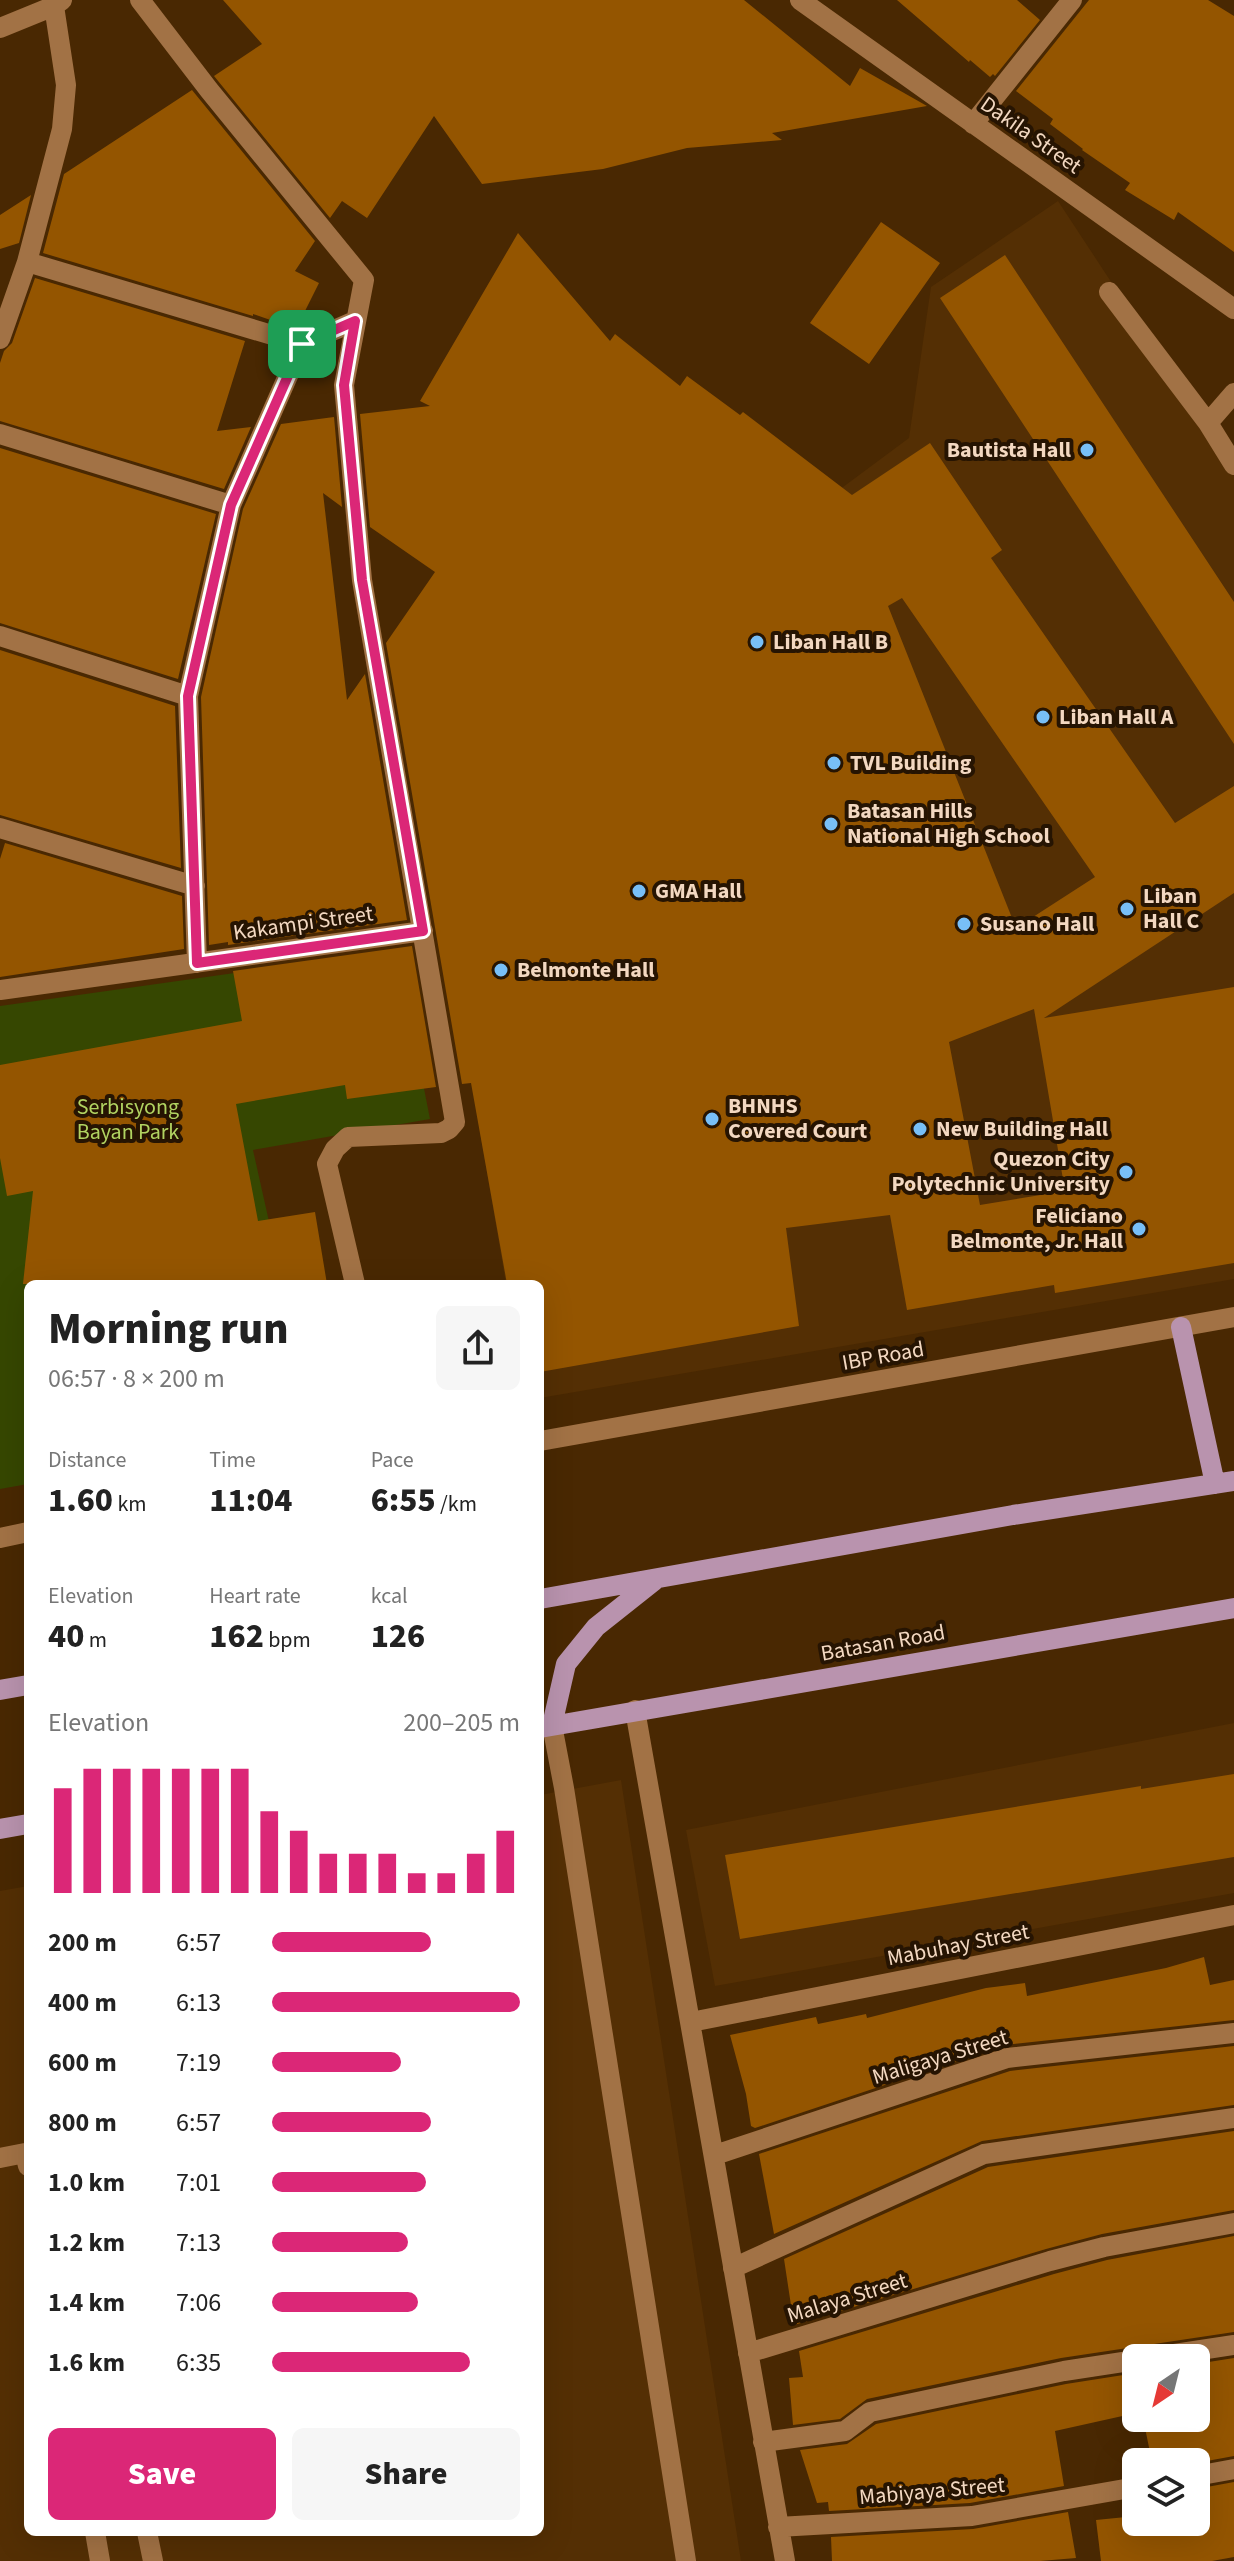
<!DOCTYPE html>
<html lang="en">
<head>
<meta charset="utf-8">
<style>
	body { margin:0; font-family:"Source Sans 3",sans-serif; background:#f6f6f6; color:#222; height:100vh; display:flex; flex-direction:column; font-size:30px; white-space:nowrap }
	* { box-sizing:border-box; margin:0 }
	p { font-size:26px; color:#767676 }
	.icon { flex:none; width:44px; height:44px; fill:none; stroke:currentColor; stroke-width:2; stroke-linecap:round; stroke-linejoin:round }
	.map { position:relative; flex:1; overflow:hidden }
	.sheet { position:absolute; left:24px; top:1280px; width:520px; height:1256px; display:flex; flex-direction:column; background:#fff; border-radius:12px; box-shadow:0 8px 32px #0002 }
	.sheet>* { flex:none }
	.needle { width:52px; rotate:215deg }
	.controls { position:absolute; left:1122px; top:2344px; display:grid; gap:16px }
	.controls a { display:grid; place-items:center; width:88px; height:88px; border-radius:12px; background:#fff; box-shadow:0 8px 32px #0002; font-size:40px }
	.pin { position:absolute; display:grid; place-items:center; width:68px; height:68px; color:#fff; margin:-34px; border-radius:16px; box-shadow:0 4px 12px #0006 }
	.round { display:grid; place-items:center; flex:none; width:84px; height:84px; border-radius:12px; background:#f6f6f6 }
	.head { display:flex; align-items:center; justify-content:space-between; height:136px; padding:0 24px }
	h1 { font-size:44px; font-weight:800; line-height:60px }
	.stats { display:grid; grid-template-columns:repeat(3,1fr); gap:12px; height:136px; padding:8px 24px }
	.stats div { display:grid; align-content:center }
	.stats b { font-size:34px; font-weight:800 }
	.stats small { font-size:22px; font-weight:400 }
	.stats p { font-size:22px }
	.chart { height:224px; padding:16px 24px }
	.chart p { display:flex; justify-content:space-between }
	.chart svg { width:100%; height:144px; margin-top:8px; stroke:#db2777; stroke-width:6 }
	.button { display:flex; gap:16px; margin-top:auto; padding:16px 24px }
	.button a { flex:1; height:92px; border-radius:12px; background:#db2777; color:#fff; font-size:32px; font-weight:800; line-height:92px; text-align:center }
	.button a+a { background:#f6f6f6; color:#222 }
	ul { padding:0 24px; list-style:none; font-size:26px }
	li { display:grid; grid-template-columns:128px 96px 1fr; align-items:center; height:60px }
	li i { height:20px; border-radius:10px; background:#db2777 }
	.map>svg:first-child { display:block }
</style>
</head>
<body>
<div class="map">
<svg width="1234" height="2561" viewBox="0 0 1234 2561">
	<rect width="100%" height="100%" fill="#492802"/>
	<path fill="#542f04" d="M 1058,201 L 1234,469 L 1234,1279 L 540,1398 L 540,1284 L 506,1284 L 406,698 L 590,675 L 909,438 L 931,287 Z
		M 1234,1723 L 1234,1893 L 715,1986 L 686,1830 Z
		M 621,1780 L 741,2561 L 0,2561 L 0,1891 L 28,1886 L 28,2532 L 540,2532 L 540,1795 Z"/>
	<path fill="#364701" d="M 397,950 L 430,1119 L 253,1150 L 283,1284 L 28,1284 L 28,1484 L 0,1489 L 0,1006 Z"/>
	<path fill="#945500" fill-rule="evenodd" d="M 223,0 L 744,0 L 850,86 L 860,68 L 927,106 L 772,133 L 782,140 L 687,148 L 603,169 L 482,184 L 434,116 L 367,218 L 342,201 L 330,218 L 214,76 L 262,44 Z
		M 897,0 L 1017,0 L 1040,20 L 995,76 L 993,74 L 990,77 L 970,60 L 969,62 Z
		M 1089,0 L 1208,0 L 1234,16 L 1234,252 L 1178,212 L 1174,220 L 1125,190 L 1130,183 L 1082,150 L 1083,149 L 1050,124 L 1053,119 L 1016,91 Z
		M 192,90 L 315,241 L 295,271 L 319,283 L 296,329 L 253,314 L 253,316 L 43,253 L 64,174 Z
		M 31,195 L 19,243 L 0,249 L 0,215 Z
		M 881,222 L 940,263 L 869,364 L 810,323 Z
		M 518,233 L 610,341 L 615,334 L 680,386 L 687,376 L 740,415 L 743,412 L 852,495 L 930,443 L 1002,550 L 991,558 L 1175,823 L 1234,786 L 1234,893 L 1044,1018 L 1234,987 L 1234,1263 L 1055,1293 L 1054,1285 L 907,1310 L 890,1215 L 786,1228 L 799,1326 L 540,1372 L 540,1284 L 507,1284 L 471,1083 L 462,1084 L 386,643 L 435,572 L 370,527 L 360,414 L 430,406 L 420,401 ZM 902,598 L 1095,877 L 1016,928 L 888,606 ZM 1034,1009 L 1065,1191 L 980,1205 L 949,1042 Z
		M 1005,255 L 1234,602 L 1234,744 L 940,298 Z
		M 35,278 L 245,341 L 217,431 L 251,427 L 224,489 L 0,421 L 0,363 L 4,351 L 12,343 Z
		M 334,417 L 342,507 L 323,493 L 347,700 L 365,674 L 407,920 L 228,945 L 228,942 L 209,945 L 201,697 L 243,509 L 281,424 Z
		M 0,448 L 216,514 L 178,679 L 0,623 Z
		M 0,650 L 175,706 L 181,868 L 0,815 Z
		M 5,843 L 182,896 L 184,949 L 0,977 L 0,859 Z
		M 412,946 L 436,1087 L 347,1099 L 345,1085 L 236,1104 L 258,1221 L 315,1212 L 327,1284 L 23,1284 L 33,1191 L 7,1196 L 0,1158 L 0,1065 L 242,1021 L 233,971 Z
		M 1234,1774 L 1234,1857 L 740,1939 L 725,1855 L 1141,1786 L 1141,1789 Z
		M 1204,1957 L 1210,1985 L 1234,1980 L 1234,2020 L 1005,2045 L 755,2128 L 751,2126 L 746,2094 L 730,2035 L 816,2017 L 818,2024 L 866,2014 L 867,2018 L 986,1988 L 1025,1983 L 1027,1996 L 1166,1968 Z
		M 1234,2046 L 1234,2105 L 982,2141 L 774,2234 L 759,2154 L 1010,2071 Z
		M 1234,2131 L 1234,2210 L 1102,2234 L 1046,2249 L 794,2325 L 784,2259 L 988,2167 Z
		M 1234,2236 L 1234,2332 L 1061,2358 L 867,2399 L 840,2419 L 793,2425 L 789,2378 L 803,2377 L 799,2351 L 1054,2274 L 1107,2260 Z
		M 1234,2358 L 1234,2456 L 1196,2463 L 1152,2462 L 1143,2418 L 1196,2418 L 1196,2364 Z
		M 1136,2373 L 1136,2413 L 1055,2431 L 1064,2486 L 970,2503 L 829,2511 L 828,2502 L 817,2503 L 800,2450 L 847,2444 L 876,2424 L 1066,2384 Z
		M 1234,2482 L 1234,2557 L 1212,2561 L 1101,2561 L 1096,2520 L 1136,2516 L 1136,2522 L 1196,2522 L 1196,2489 Z
		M 1068,2512 L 1076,2558 L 1040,2561 L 832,2561 L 831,2537 L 973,2529 Z"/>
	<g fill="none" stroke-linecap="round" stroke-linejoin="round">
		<path stroke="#a27245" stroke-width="20" d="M 140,0 L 209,90 L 364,280 L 344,385 L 362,580 L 455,1122 L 449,1129 L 441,1133 L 348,1137 L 335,1149 L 327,1164 L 355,1284
			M 800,0 L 1234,309
			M 0,28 L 54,6 L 62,0
			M 973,124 L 1072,0
			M 27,262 L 302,344
			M 1109,292 L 1208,423
			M 0,339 L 27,262 L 62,129 L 66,85 L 54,6
			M 1234,393 L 1208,423 L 1234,465
			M 0,434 L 231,505
			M 0,636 L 188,696
			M 0,828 L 195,886
			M 197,963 L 188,696 L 231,505 L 302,344 L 355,321
			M 0,990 L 423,931
			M 540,1441 L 1234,1317
			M 0,1538 L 28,1532
			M 635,1710 L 785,2561
			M 552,1725 L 564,1788 L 686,2561
			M 691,2022 L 1234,1915
			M 715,2155 L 1007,2058 L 1234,2033
			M 0,2158 L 25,2153 L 28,2166
			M 733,2268 L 984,2154 L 1234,2118
			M 748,2353 L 1050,2261 L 1104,2247 L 1234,2223
			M 1148,2358 L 1234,2345
			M 763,2442 L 845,2431 L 870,2412 L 1064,2371 L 1136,2360
			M 1196,2476 L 1234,2469
			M 778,2527 L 972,2516 L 1136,2487
			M 95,2532 L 100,2561
			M 147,2532 L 153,2561"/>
		<path stroke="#b993ae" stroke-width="20" d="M 1181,1327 L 1215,1484
			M 540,1599 L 1013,1515 L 1234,1481
			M 0,1690 L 28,1685
			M 552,1725 L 566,1664 L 596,1627 L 654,1581
			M 540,1728 L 1234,1608
			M 0,1829 L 28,1824"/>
	</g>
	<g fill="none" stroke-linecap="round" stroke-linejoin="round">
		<g stroke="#fff" stroke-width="16">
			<path id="route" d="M 355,321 L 344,385 L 362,580 L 423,931 L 197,963 L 188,696 L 231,505 L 302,344 Z"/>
		</g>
		<use href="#route" stroke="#db2777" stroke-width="10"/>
	</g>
	<g fill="#78bff7" stroke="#261402" stroke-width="3">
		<circle cx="1087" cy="450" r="8"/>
		<circle cx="757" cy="642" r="8"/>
		<circle cx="1043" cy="717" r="8"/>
		<circle cx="834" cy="763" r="8"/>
		<circle cx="831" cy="824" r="8"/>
		<circle cx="639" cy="891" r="8"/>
		<circle cx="1127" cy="909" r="8"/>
		<circle cx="964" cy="924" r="8"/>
		<circle cx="501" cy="970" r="8"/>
		<circle cx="712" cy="1119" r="8"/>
		<circle cx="920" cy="1129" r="8"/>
		<circle cx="1126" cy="1172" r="8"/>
		<circle cx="1139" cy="1229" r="8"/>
	</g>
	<g text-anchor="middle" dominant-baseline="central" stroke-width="8" stroke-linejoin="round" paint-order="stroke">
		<g font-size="22" fill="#f3d8c1" stroke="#261402">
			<text transform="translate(1031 135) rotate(35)">Dakila Street</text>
			<text transform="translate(303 923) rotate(-8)">Kakampi Street</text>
			<text transform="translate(883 1356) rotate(-10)">IBP Road</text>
			<text transform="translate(883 1643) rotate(-10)">Batasan Road</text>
			<text transform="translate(958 1945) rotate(-11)">Mabuhay Street</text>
			<text transform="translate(940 2057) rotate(-17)">Maligaya Street</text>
			<text transform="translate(847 2298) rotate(-17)">Malaya Street</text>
			<text transform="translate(932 2491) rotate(-5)">Mabiyaya Street</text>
		</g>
		<g font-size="22" font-weight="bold" fill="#f3d8c1" stroke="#261402" text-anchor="start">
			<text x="1071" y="450" text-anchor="end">Bautista Hall</text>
			<text x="773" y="642">Liban Hall B</text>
			<text x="1059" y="717">Liban Hall A</text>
			<text x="850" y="763">TVL Building</text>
			<text x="847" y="811">Batasan Hills<tspan x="847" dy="25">National High School</tspan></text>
			<text x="655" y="891">GMA Hall</text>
			<text x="1143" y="896">Liban<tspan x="1143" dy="25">Hall C</tspan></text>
			<text x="980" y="924">Susano Hall</text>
			<text x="517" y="970">Belmonte Hall</text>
			<text x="728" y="1106">BHNHS<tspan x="728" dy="25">Covered Court</tspan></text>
			<text x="936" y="1129">New Building Hall</text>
			<text x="1110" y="1159" text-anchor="end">Quezon City<tspan x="1110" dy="25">Polytechnic University</tspan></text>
			<text x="1123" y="1216" text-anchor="end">Feliciano<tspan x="1123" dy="25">Belmonte, Jr. Hall</tspan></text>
		</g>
		<g font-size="22" fill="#b1d361" stroke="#261402">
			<text x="128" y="1107">Serbisyong<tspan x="128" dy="25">Bayan Park</tspan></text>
		</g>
	</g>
</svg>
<div class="controls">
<a><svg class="needle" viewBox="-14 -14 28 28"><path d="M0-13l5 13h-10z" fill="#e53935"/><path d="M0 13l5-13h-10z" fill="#767676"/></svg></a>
<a><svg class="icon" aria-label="layers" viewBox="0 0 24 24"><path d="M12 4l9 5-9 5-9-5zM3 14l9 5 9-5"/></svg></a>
</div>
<div class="pin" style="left:302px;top:344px;background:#1e9e55"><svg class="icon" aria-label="arrive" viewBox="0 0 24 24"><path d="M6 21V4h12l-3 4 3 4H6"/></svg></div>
<section class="sheet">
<div class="head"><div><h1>Morning run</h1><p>06:57 · 8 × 200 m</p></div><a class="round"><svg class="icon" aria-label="share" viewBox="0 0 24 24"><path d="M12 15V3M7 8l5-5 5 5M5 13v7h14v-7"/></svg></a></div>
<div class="stats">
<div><p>Distance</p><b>1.60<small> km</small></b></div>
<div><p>Time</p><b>11:04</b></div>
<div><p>Pace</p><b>6:55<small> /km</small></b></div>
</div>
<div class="stats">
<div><p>Elevation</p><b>40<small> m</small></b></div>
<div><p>Heart rate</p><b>162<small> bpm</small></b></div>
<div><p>kcal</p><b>126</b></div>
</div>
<div class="chart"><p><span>Elevation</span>200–205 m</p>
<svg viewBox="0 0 160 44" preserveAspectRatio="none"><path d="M5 44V12M15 44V6M25 44V6M35 44V6M45 44V6M55 44V6M65 44V6M75 44V19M85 44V25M95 44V32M105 44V32M115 44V32M125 44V38M135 44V38M145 44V32M155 44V25"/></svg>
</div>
<ul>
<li><b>200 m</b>6:57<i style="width:64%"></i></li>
<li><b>400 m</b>6:13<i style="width:100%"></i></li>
<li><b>600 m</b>7:19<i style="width:52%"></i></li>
<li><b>800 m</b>6:57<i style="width:64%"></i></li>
<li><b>1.0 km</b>7:01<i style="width:62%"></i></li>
<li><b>1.2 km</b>7:13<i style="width:55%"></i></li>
<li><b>1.4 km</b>7:06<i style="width:59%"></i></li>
<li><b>1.6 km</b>6:35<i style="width:80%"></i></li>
</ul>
<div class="button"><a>Save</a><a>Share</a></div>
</section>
</div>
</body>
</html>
